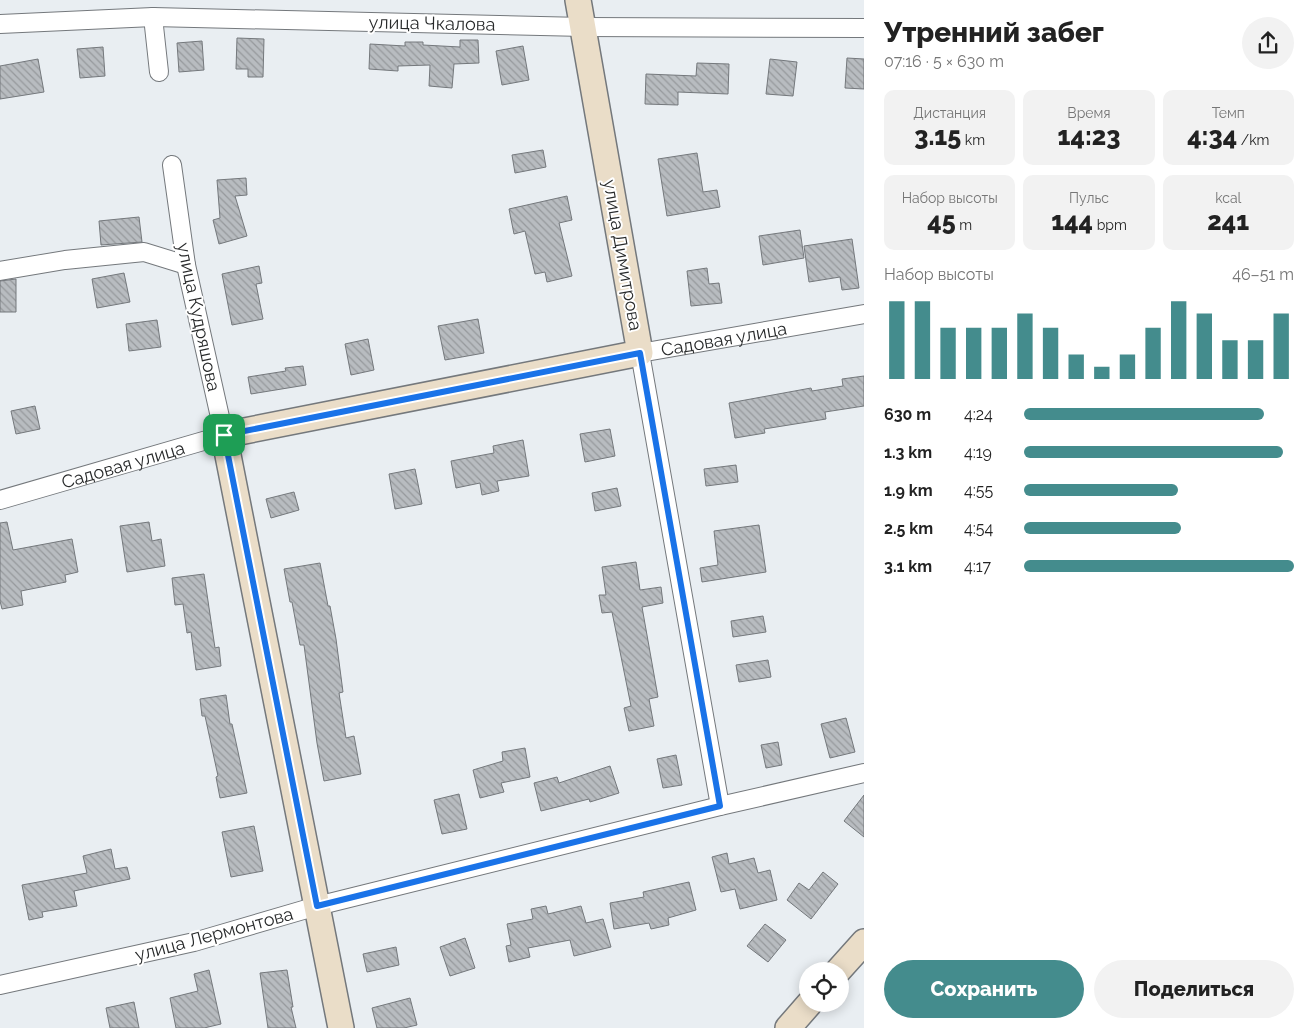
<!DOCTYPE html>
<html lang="ru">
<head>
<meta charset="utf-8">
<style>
	body { margin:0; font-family:Raleway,sans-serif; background:#f2f2f2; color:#222; height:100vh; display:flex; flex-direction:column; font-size:19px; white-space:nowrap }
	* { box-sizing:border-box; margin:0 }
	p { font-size:16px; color:#767676 }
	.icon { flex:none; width:28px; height:28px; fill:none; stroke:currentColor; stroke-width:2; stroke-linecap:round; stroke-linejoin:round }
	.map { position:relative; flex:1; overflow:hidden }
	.details { display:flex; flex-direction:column; background:#fff; width:450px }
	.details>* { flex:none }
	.buttons { position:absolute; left:799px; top:962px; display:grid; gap:10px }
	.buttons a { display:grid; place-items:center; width:50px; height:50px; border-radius:50%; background:#fff; box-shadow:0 2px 12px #0003; font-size:25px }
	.pin { position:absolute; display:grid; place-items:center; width:42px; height:42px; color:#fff; margin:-21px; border-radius:10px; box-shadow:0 2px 8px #0006 }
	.round { display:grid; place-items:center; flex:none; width:52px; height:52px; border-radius:26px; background:#f2f2f2 }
	.overview { display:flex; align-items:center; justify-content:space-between; height:85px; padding:0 20px }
	h1 { font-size:28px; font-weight:800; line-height:38px }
	.metrics { display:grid; grid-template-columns:repeat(3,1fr); gap:8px; height:85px; padding:5px 20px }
	.metrics div { display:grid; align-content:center; border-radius:10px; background:#f2f2f2; text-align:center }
	.metrics b { font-size:25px; font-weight:800 }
	.metrics small { font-size:14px; font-weight:400 }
	.metrics p { font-size:14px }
	.chart { height:140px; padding:10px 20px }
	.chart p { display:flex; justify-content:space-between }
	.chart svg { width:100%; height:90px; margin-top:5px; stroke:#448c8d; stroke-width:6 }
	.action { display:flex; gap:10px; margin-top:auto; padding:10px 20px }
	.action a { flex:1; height:58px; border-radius:30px; background:#448c8d; color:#fff; font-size:20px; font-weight:800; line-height:58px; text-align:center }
	.action a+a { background:#f2f2f2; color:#222 }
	ul { padding:0 20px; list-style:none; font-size:16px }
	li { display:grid; grid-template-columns:80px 60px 1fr; align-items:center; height:38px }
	li i { height:12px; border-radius:6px; background:#448c8d }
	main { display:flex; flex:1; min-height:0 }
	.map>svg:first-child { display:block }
</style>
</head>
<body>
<main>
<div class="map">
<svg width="864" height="1028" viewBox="0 0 864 1028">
	<defs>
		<pattern id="building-back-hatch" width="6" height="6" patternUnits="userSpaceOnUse" patternTransform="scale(1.25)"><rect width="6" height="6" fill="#b8bcc0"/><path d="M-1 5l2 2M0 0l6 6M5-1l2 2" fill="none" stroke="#96999c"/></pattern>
	</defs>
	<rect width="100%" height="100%" fill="#e9eef2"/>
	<path fill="url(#building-back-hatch)" stroke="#74787c" d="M 237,38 L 264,39 L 263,77 L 248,77 L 248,69 L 236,69 Z
		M 460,40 L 478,40 L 479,63 L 454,64 L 452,88 L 429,86 L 430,65 L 398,66 L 398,71 L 369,69 L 370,44 L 405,46 L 405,42 L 423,42 L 423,45 L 460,47 Z
		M 202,41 L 204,70 L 179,72 L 177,43 Z
		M 523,46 L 529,80 L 502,85 L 496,51 Z
		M 103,47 L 105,76 L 80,78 L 77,49 Z
		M 847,58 L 864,59 L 864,89 L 845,88 Z
		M 38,59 L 44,92 L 0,99 L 0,66 Z
		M 770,59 L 797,62 L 793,96 L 766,94 Z
		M 697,63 L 729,64 L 728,94 L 678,92 L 678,105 L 645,104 L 646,74 L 696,76 Z
		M 543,150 L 546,167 L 515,173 L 512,155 Z
		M 697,153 L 703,192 L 717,190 L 720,207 L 667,216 L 658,159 Z
		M 246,178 L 247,195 L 235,196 L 247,236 L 219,244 L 213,220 L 220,218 L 217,180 Z
		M 567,196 L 572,220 L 559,223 L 572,276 L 547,282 L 545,272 L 535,274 L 525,231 L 514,234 L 509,209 Z
		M 139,217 L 142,242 L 101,245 L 99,221 Z
		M 800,230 L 804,258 L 763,265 L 759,236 Z
		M 852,239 L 859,288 L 842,290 L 840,277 L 809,282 L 804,246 Z
		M 259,266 L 262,283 L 256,284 L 263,319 L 232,325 L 222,274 Z
		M 707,268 L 709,284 L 719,283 L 722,303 L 691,306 L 687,271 Z
		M 124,273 L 130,302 L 97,308 L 92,279 Z
		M 16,279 L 16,312 L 0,312 L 0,281 Z
		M 478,319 L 484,353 L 445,360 L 438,326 Z
		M 157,320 L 161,347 L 129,351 L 126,324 Z
		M 368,339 L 374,370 L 351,375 L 345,344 Z
		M 303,366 L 306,385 L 251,394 L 248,377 L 286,371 L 285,368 Z
		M 864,376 L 864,406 L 825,412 L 826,419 L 764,429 L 765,433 L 735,438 L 729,403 L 811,388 L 812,391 L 843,386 L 842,379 Z
		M 35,406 L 40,429 L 16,434 L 11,411 Z
		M 610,429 L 615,456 L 585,462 L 580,434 Z
		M 523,440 L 529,476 L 497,481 L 499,491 L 482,495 L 480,483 L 456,488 L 451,461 L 494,453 L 493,446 Z
		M 736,465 L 738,482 L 706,486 L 704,469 Z
		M 415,469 L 422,504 L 395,509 L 389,474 Z
		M 617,488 L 621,506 L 595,511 L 592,493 Z
		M 294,492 L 299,510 L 271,518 L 266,499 Z
		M 7,522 L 13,550 L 72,539 L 78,572 L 65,575 L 66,582 L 21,591 L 23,605 L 2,609 L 0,601 L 0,523 Z
		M 149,522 L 152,541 L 161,539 L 165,566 L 127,572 L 120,526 Z
		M 759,525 L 766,572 L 702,582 L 700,568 L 718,565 L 714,531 Z
		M 636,562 L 640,590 L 661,587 L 663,603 L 642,607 L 658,697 L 649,699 L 654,726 L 629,731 L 624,708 L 631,706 L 612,612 L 602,613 L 599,595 L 606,595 L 602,567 Z
		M 320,563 L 328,606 L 330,606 L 336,639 L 343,692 L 339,693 L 346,738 L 354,736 L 361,774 L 324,781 L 317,743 L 304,645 L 300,645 L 292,602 L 290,602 L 284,569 Z
		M 204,574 L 215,648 L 219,647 L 221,666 L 196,670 L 191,632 L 187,633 L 183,604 L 175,605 L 172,578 Z
		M 763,616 L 766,632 L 733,637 L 731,621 Z
		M 768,660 L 771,677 L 739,682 L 736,665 Z
		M 226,695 L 230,724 L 232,724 L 247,793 L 220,798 L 216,777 L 218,776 L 205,716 L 202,716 L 200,699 Z
		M 846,718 L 855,752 L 830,758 L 821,724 Z
		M 778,742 L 782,765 L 766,768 L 761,745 Z
		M 525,748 L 530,777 L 501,783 L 504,792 L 480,798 L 473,770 L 503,761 L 502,752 Z
		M 676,755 L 682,785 L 663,788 L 657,759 Z
		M 610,766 L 619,793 L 590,802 L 589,799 L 541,811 L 534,783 L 557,777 L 559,783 Z
		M 459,794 L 467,829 L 442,834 L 434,800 Z
		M 864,795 L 864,837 L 844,821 Z
		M 254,826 L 263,871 L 231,877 L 222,832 Z
		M 111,849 L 115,869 L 127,867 L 130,879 L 74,891 L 77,906 L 42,912 L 43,917 L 29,920 L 22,885 L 87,873 L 83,856 Z
		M 727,853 L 729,864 L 754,858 L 758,873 L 770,870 L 777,900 L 740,909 L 735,889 L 721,892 L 712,857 Z
		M 823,872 L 838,884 L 811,919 L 787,900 L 799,883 L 809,890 Z
		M 689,882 L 696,910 L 668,918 L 669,925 L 651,929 L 649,923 L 614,929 L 610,903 L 644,897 L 643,892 Z
		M 546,906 L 548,914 L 581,906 L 586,923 L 603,919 L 611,947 L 574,956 L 570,940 L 528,948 L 530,957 L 509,962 L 506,946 L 511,945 L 507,924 L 533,919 L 531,909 Z
		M 765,924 L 786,940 L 768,962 L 747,946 Z
		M 465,938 L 475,968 L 450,976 L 440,947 Z
		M 396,947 L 399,965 L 367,972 L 363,954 Z
		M 209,970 L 221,1024 L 204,1028 L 176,1028 L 170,998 L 198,991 L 194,974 Z
		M 287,970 L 293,1007 L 291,1007 L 296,1028 L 268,1028 L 260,973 Z
		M 410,998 L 417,1025 L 404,1028 L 377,1028 L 372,1008 Z
		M 134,1002 L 139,1028 L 110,1028 L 106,1008 Z"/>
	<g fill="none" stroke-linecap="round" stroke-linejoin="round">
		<g stroke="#74787c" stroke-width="20">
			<g id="street">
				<path d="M 153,17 L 159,72"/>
				<path d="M 0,24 L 153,17 L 584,27 L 864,28"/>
				<path d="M 0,271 L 65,260 L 144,252 L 186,265"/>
				<path id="s1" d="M 0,500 L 224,435 L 186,265 L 172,165"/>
				<path id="s2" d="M 720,806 L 640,353 L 864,314"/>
				<path d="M 0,985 L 194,942 L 317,906 L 720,806 L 864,773"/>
			</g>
		</g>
		<g stroke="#74787c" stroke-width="28">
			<path id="secondary" d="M 838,971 L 864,942
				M 341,1028 L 224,435 L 640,353 L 578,0
				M 788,1028 L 809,1004"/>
		</g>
		<use href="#street" stroke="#fff" stroke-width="18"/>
		<use href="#secondary" stroke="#eaddc8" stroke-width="25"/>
	</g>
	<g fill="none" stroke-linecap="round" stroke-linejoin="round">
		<g stroke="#fff" stroke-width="10">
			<path id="route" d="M 640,353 L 720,806 L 317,906 L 224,435 Z"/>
		</g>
		<use href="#route" stroke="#1a73e8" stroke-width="6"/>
	</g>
	<g text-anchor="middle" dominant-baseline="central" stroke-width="4" stroke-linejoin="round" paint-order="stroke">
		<g font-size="18" fill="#282a2b" stroke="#fff">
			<text transform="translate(432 23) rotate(1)">улица Чкалова</text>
			<text transform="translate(623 255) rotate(80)">улица Димитрова</text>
			<text transform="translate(199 317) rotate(78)">улица Кудряшова</text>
			<text stroke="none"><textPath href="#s2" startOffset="545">Садовая улица</textPath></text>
			<text stroke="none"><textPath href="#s1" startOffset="128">Садовая улица</textPath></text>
			<text transform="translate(214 934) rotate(-15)">улица Лермонтова</text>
		</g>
	</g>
</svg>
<div class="buttons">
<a><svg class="icon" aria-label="locate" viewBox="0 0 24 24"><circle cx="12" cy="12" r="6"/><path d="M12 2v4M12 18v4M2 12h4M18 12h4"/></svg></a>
</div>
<div class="pin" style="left:224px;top:435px;background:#1e9e55"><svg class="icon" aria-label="arrive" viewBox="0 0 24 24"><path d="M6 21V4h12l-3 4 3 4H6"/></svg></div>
</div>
<section class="details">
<div class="overview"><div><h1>Утренний забег</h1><p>07:16 · 5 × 630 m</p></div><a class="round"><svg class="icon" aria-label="share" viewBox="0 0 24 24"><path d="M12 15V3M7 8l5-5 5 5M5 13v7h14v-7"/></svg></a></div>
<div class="metrics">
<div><p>Дистанция</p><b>3.15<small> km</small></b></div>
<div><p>Время</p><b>14:23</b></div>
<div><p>Темп</p><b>4:34<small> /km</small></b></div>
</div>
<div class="metrics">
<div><p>Набор высоты</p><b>45<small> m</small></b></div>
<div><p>Пульс</p><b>144<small> bpm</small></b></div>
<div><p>kcal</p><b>241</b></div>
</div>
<div class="chart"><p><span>Набор высоты</span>46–51 m</p>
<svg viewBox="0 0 160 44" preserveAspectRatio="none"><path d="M5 44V6M15 44V6M25 44V19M35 44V19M45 44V19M55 44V12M65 44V19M75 44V32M85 44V38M95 44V32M105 44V19M115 44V6M125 44V12M135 44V25M145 44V25M155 44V12"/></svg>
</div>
<ul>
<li><b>630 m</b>4:24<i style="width:89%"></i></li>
<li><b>1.3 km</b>4:19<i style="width:96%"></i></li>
<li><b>1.9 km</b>4:55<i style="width:57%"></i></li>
<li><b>2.5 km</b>4:54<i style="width:58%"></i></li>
<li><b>3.1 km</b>4:17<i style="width:100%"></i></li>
</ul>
<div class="action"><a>Сохранить</a><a>Поделиться</a></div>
</section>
</main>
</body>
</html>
